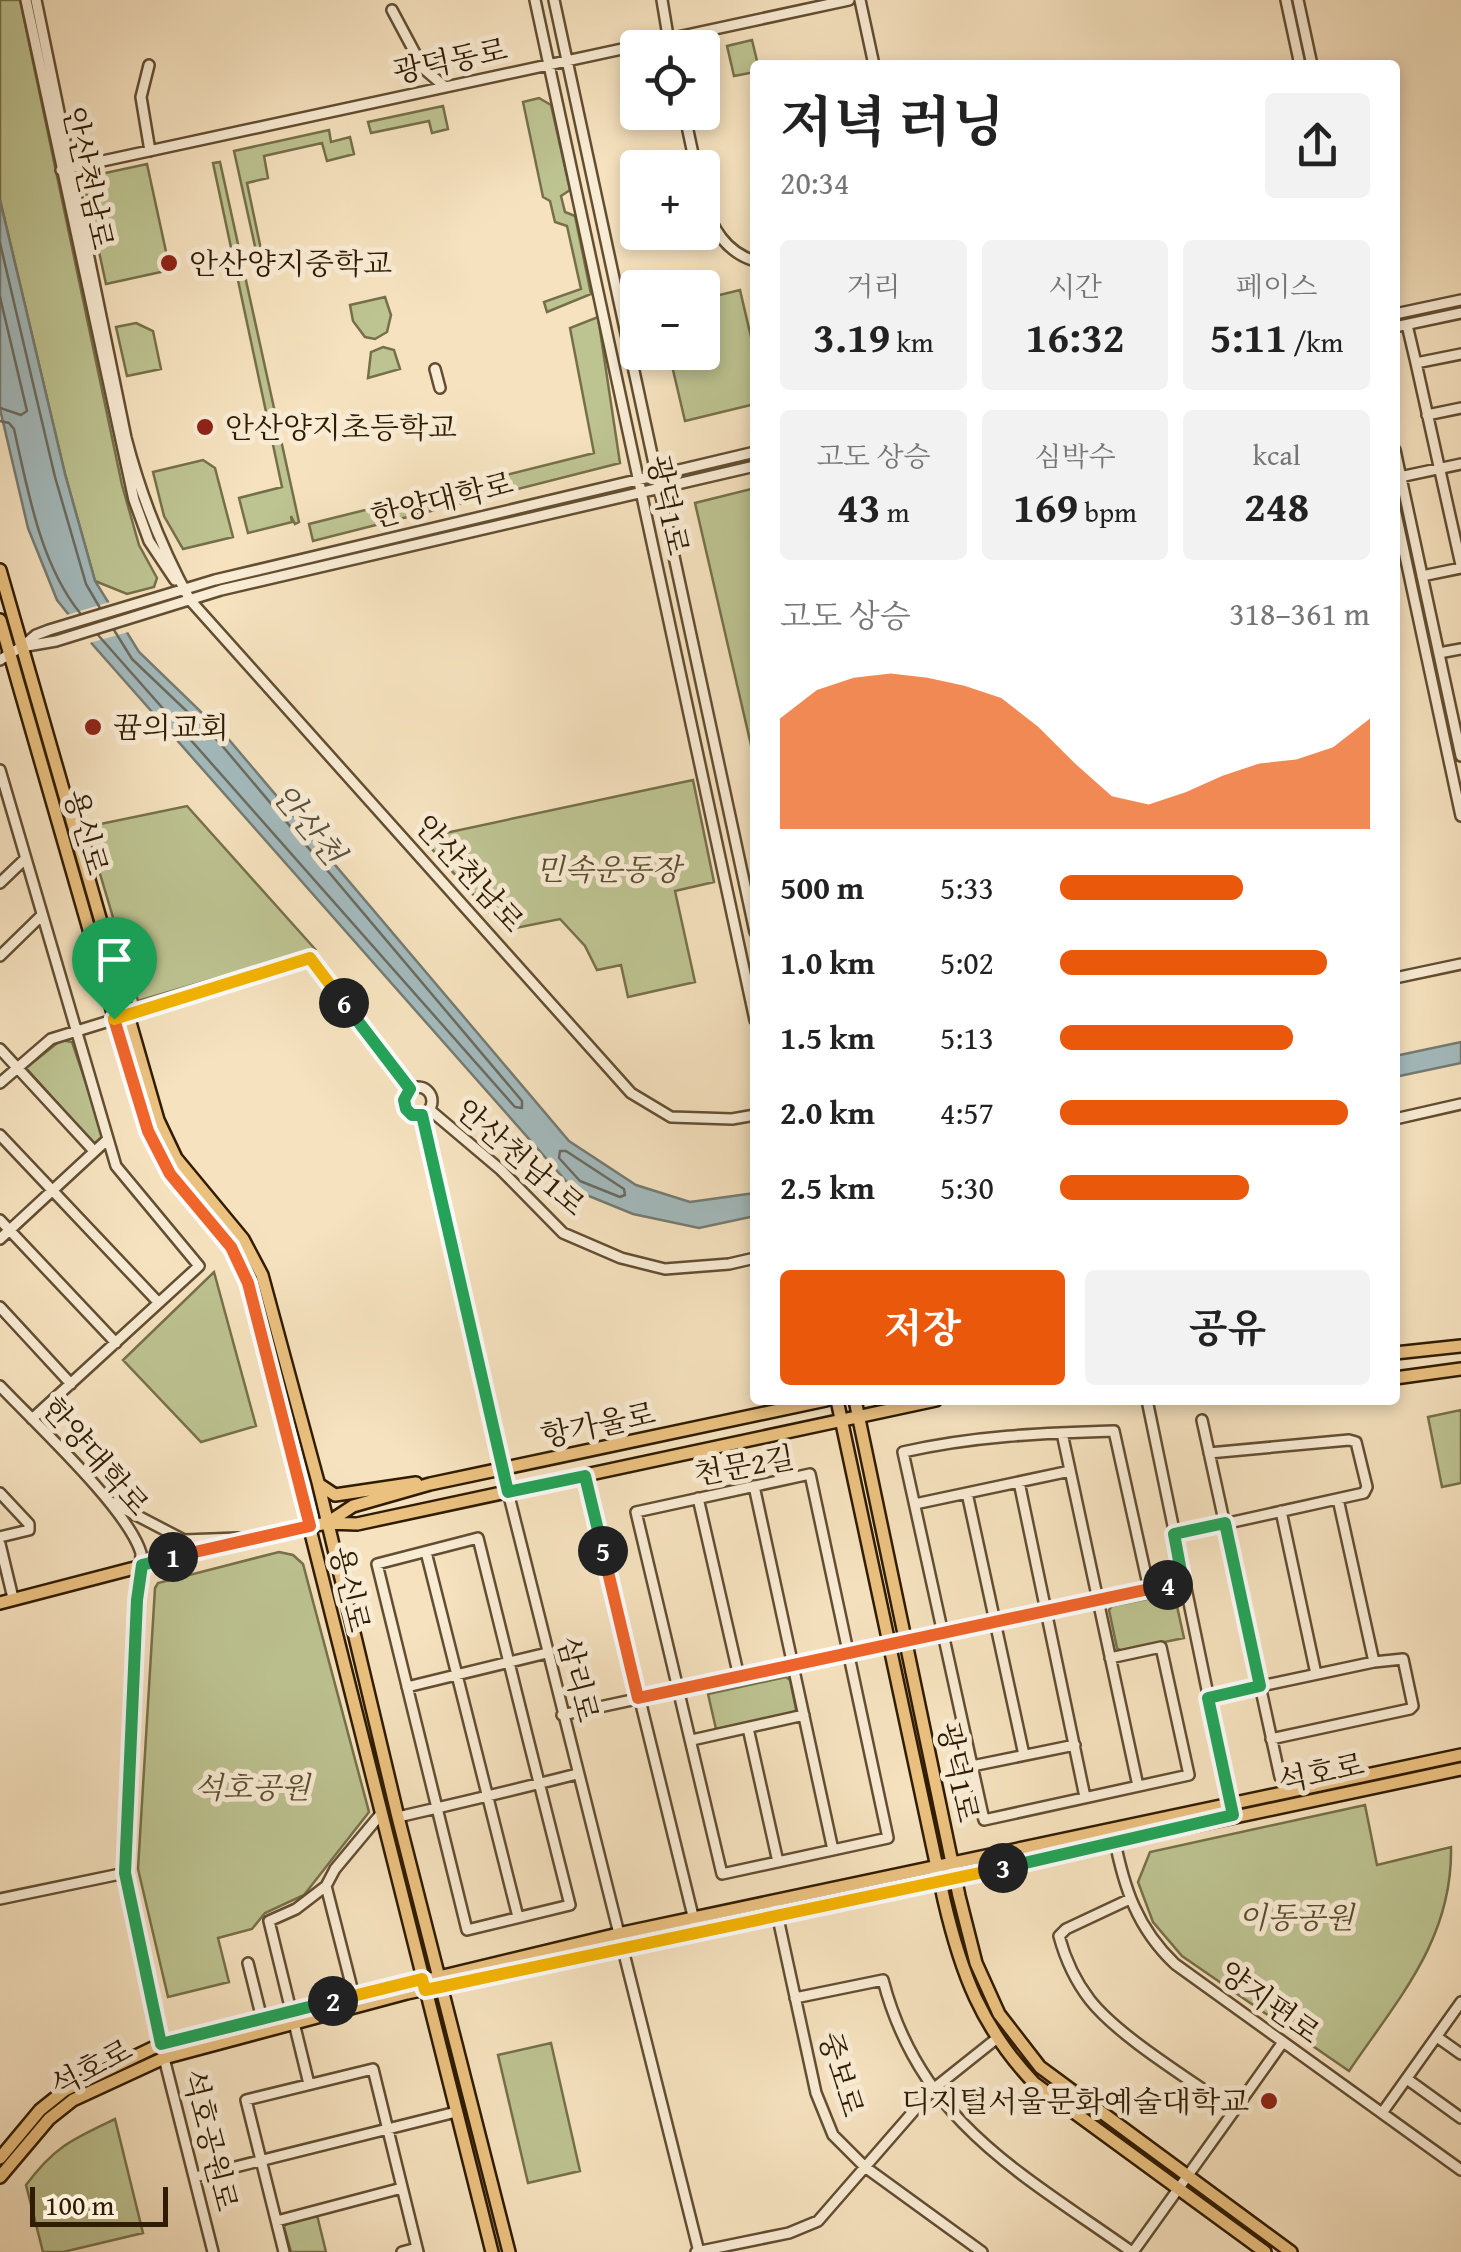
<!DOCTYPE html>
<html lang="ko">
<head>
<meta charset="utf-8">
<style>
	body { margin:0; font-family:"Gentium Book Plus","Noto Serif KR",serif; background:#f2f2f2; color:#222; height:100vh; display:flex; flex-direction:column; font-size:38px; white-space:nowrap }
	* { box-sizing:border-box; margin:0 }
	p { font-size:32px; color:#767676 }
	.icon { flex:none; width:55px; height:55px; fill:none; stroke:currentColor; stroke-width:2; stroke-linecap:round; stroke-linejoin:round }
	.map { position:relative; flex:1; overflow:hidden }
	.panel { position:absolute; left:750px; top:60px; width:650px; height:1345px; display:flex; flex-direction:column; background:#fff; border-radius:10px; box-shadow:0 5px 15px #0003 }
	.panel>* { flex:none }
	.tools { position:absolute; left:620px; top:30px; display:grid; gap:20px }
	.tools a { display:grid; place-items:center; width:100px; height:100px; border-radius:10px; background:#fff; box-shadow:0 5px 15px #0003; font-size:50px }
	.scale { position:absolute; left:30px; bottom:25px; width:138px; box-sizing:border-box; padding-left:10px; border:5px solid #301c02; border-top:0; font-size:28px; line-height:35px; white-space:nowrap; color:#301c02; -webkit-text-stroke:8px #f9ecd5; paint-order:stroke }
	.pin { position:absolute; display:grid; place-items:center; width:85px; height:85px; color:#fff; margin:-102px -42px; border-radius:50% 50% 50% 0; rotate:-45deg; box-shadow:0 0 10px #0007 }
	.pin .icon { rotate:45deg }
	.km { position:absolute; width:50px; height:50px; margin:-25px; border-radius:50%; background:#222; color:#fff; font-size:28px; line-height:50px; text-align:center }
	.round { display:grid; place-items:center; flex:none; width:105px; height:105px; border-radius:10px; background:#f2f2f2 }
	.head { display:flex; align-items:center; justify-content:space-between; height:170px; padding:0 30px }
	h1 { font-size:55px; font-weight:700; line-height:75px }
	.metrics { display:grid; grid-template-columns:repeat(3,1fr); gap:15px; height:170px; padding:10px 30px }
	.metrics div { display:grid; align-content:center; border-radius:10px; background:#f2f2f2; text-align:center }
	.metrics b { font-size:42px; font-weight:700 }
	.metrics small { font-size:28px; font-weight:400 }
	.metrics p { font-size:28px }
	.chart { height:280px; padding:20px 30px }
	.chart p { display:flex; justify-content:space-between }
	.chart svg { width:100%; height:180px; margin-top:10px; fill:#ea580c; opacity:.7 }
	.primary-button { display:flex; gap:20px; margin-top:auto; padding:20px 30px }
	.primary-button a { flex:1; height:115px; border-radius:10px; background:#ea580c; color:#fff; font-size:40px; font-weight:700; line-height:115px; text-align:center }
	.primary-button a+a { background:#f2f2f2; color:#222 }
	ul { padding:0 30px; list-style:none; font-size:32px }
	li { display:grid; grid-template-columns:160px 120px 1fr; align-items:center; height:75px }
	li i { height:25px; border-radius:12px; background:#ea580c }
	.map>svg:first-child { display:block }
</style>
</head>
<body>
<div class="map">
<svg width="1461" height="2252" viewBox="0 0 1461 2252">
	<rect width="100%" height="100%" fill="#f6e2bf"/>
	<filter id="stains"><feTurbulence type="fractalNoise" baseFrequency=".002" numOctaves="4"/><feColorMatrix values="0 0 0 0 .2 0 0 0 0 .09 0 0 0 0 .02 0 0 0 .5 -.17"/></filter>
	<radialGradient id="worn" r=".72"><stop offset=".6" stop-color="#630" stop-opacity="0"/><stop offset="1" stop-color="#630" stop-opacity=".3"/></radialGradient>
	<path fill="#bdc391" stroke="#76704a" stroke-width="2.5" d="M 0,0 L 20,0 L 122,485 L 139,545 L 157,578 L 154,587 L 127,594 L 95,581 L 65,474 L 0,200 Z
		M 752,40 L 758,65 L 755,65 L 755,72 L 734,76 L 727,46 Z
		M 539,98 L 551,105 L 570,190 L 561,196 L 565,212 L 575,216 L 591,294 L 547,312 L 544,302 L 581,289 L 567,226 L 555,222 L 550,201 L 543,197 L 523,102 Z
		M 443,106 L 448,129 L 432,133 L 429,121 L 371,133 L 368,122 Z
		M 329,130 L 331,142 L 350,137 L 354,154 L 327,161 L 322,143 L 264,156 L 268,178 L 247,183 L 263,259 L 258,260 L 234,151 Z
		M 220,162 L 299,522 L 295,524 L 291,516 L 292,522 L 248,533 L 239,498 L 282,487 L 213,163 Z
		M 147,164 L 170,270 L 106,284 L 85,187 L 91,176 Z
		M 740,290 L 755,354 L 755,404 L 685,421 L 669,353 L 702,352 L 703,299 Z
		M 385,297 L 391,315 L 387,332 L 375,339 L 365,337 L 353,321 L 350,305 Z
		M 598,317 L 620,463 L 313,541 L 309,524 L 594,453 L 570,328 Z
		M 136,323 L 153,331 L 161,369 L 127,376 L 116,327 Z
		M 383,347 L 394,350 L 400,369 L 368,378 L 371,352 Z
		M 203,460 L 215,468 L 233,537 L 183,549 L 164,516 L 153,472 Z
		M 755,488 L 755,744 L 751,745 L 695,503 Z
		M 693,780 L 714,882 L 675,891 L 695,982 L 628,997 L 621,965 L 597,970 L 585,946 L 560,919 L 505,930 L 422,838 Z
		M 187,806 L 315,949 L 138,1001 L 86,827 Z
		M 61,1040 L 72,1042 L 104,1136 L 94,1144 L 26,1068 Z
		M 214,1272 L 256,1426 L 201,1442 L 123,1360 Z
		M 1461,1410 L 1461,1483 L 1442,1487 L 1428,1417 Z
		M 279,1552 L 293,1555 L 303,1564 L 369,1812 L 304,1895 L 265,1913 L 252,1929 L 218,1938 L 229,1982 L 168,1997 L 138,1869 L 155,1588 L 158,1583 Z
		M 1171,1594 L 1175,1597 L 1184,1638 L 1121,1651 L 1117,1648 L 1109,1610 L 1112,1606 Z
		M 786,1677 L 790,1680 L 796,1709 L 794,1713 L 716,1729 L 708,1694 Z
		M 1365,1805 L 1377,1865 L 1451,1847 C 1453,1939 1398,1999 1349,2071 L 1182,1956 L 1153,1922 L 1138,1882 L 1150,1852 Z
		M 551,2043 L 580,2171 L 528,2183 L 498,2055 Z
		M 115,2119 L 143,2233 L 63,2252 L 43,2252 L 26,2185 C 55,2146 73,2139 115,2119 Z
		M 317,2215 L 326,2252 L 291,2252 L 284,2227 L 287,2222 Z"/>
	<path fill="#a3babd" stroke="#757b72" stroke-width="2.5" d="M 0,200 L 65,474 L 95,581 L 139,652 L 225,735 L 569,1141 L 636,1185 L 690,1202 L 755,1193 L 755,1216 L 699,1228 L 633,1214 L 574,1190 L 93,645 L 57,600 L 28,528 L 0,409 Z
		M 1461,1042 L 1461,1063 L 1395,1077 L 1395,1056 Z"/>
	<path fill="#f6e2bf" d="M 113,601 L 132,631 L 86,644 L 63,616 Z"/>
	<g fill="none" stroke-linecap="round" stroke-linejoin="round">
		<path stroke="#6a6b60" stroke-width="2.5" d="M 0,243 L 55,477 L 86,584 L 100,608
			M 0,297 L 27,411 L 21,415 L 0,408
			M 0,421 L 9,423 L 14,429 C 28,491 40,563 80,613
			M 98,635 L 515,1107 L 522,1108 L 522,1101 L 219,742 L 132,659 L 114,630
			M 560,1151 L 566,1151 L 624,1189 L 625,1195 L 620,1197 L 580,1181 L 559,1158 Z"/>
		<g stroke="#624e31" stroke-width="14">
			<path id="minor" d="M 26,0 L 134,500 L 149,541 L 175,580
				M 36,0 L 126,438 C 141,496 161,547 190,600 L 631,1093 L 671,1117 L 732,1119 L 755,1115
				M 535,0 L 755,1020
				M 554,0 L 755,932
				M 662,0 L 670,48
				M 860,0 L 874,65
				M 1286,0 L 1300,65
				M 1298,0 L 1312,65
				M 392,10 L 423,68 L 445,87
				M 149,65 L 141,97 L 150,151
				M 684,112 L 696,168
				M 61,170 L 849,0
				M 702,200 C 713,228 725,252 755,261
				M 1395,314 L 1461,300
				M 1407,325 L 1416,363
				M 1395,327 L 1461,313
				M 1461,354 L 1416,363 L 1461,565
				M 435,369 L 440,388
				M 1427,415 L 1461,408
				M 1395,450 L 1461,756
				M 1395,478 L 1461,464
				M 1395,509 L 1461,816
				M 1422,576 L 1461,568
				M 24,645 L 36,635 L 49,630 L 215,580 L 755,452
				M 1439,653 L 1461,649
				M 0,660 L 21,647 L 56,641 L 221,590 L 755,466
				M 0,770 L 116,1166 L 199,1266 L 32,1419
				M 0,883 L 25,859
				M 0,956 L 42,915
				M 1395,978 L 1461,964
				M 0,1049 L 94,1151
				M 0,1083 L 51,1039 L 310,959 L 410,1089
				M404 1101a14 14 0 1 1 28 0a14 14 0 1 1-28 0Z
				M 430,1110 L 501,1170 L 563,1233 L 621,1258 L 665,1269 L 729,1264 L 755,1258
				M 422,1115 L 508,1492 L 699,2252
				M 1395,1119 L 1461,1104
				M 0,1135 L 158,1302
				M 0,1220 L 116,1343
				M 0,1239 L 108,1139
				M 0,1307 L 71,1384
				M 0,1386 C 35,1423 128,1509 141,1553 L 125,1873 L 164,2058 L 213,2252
				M 1147,1400 L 1233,1815
				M 1202,1420 L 1280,1777
				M 1062,1433 L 1138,1786
				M 810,1474 L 888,1838 L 722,1874 L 636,1512 Z
				M 585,1476 L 694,1920
				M 1019,1482 L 1085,1797
				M 754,1486 L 833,1850
				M 0,1493 L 29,1524 L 29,1530 L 0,1537
				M 967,1493 L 1024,1755
				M 698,1498 L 739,1677
				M 1338,1499 L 1374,1662
				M 109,1501 L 184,1540 L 238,1538
				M 915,1504 L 1070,1471
				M 1281,1511 L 1316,1674
				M 1174,1535 L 1364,1493 L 1367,1487 L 1356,1442 L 1349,1440 L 1209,1453
				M 0,1544 L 13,1598
				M 426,1552 L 518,1917
				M 1110,1658 L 1161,1647 L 1189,1775 L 984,1820 L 903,1452 C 974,1436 1042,1433 1114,1431 L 1149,1589
				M 407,1687 L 547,1653
				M 1209,1697 L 1374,1662 L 1403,1659 L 1413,1706 L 1410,1709 L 1271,1739
				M 562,1715 L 1183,1582
				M 748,1728 L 778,1862
				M 692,1740 L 804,1715
				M 972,1766 L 1075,1745
				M 398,1817 L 437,1808 L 377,1564 L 478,1538 C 508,1660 539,1783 570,1905 L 467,1930 L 437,1808 C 484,1797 530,1786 577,1774
				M 1114,1837 C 1124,1888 1137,1928 1175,1964 L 1461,2170
				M 326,1886 L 354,1996
				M 0,1899 L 125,1873
				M 1130,1899 L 1066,1929 L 1059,1936 C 1065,1958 1076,1982 1090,2000 C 1120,2038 1193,2081 1234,2111 L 1283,2042
				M 776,1909 L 816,2093 L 833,2135 L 865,2167 L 982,2252
				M 248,1963 L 262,2019
				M 795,1998 L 883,1980 C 920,2122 1021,2173 1132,2252
				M 1437,2037 L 1461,2054
				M 1407,2079 L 1461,2118
				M 309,2084 L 269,1921 L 296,1909 L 326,1886 L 335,1869 L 380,1815
				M 1382,2113 L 1461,2002
				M 195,2177 L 456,2112
				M 277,2221 L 402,2188
				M 284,2252 L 246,2100 L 373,2069 L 418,2252
				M 402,2252 L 417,2248
				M 696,2252 L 789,2233 L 818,2221 L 932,2090 L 996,2039
				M 1133,2252 L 1234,2111"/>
		</g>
		<g stroke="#301c02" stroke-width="16">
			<path id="major" d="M 0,570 L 158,1120 L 176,1158 L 243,1239 L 262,1275 L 318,1482 L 398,1817 L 509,2252
				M 0,620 L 147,1131 L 170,1174 L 231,1247 L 248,1283 L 492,2252
				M 1395,1353 L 1461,1346
				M 1395,1378 L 1461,1369
				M 837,1400 L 944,1900 C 961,1973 981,2027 1034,2083 L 1265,2252
				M 855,1400 L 959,1896 L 976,1963 L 999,2014 L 1040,2067 L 1291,2252
				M 320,1485 L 335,1495 L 416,1483
				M 327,1523 L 353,1506 L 430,1484 L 826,1400
				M 0,1603 L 246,1539 L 327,1523 L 357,1524 L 936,1400
				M 0,2158 L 40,2110 L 65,2090 L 161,2044 L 618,1934 L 1461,1755
				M 0,2177 L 49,2119 L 73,2100 L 164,2058 L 407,1993 L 1461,1769"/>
		</g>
		<use href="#minor" stroke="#f9ecd5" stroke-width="9"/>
		<use href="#major" stroke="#ebc180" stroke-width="11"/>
	</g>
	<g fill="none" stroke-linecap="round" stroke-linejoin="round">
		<g stroke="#fff" stroke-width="20">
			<path id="split-1" d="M 114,1019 L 148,1131 L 170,1174 L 231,1247 L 248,1283 L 310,1526 L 173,1557"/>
		</g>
		<g stroke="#fff" stroke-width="20">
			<path id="split-2" d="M 173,1557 L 142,1565 L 137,1600 L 125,1873 L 161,2044 L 333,2001"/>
		</g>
		<g stroke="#fff" stroke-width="20">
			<path id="split-3" d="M 333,2001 L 422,1979 L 425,1990 L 440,1987 L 1003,1868"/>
		</g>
		<g stroke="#fff" stroke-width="20">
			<path id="split-4" d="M 1003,1868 L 1233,1815 L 1208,1698 L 1260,1686 L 1225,1523 L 1174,1534 L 1183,1582 L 1168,1585"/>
		</g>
		<g stroke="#fff" stroke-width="20">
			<path id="split-5" d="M 603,1551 L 638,1698 L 1168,1585"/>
		</g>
		<g stroke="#fff" stroke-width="20">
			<path id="split-6" d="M 344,1003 L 410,1089 L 404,1100 L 406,1109 L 412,1115 L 422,1115 L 508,1492 L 585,1476 L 603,1551"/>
		</g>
		<g stroke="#fff" stroke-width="20">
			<path id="split-7" d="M 114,1019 L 310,958 L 344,1003"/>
		</g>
		<use href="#split-1" stroke="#f0652b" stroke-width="12"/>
		<use href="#split-2" stroke="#22a559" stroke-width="12"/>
		<use href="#split-3" stroke="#f5b400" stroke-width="12"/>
		<use href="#split-4" stroke="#22a559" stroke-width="12"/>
		<use href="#split-5" stroke="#f0652b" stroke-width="12"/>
		<use href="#split-6" stroke="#22a559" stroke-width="12"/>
		<use href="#split-7" stroke="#f5b400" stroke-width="12"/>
	</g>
	<g fill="#8f2418" stroke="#f9ecd5" stroke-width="4">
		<circle cx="169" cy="263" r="10"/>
		<circle cx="205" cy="427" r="10"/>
		<circle cx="93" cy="727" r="10"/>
		<circle cx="1269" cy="2101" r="10"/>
	</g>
	<g text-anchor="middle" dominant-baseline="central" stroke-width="10" stroke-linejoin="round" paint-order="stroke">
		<g font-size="30" fill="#301c02" stroke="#f9ecd5">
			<text transform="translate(450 60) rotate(-12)">광덕동로</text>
			<text transform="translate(89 178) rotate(78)">안산천남로</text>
			<text transform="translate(442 499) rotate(-14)">한양대학로</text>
			<text transform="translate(669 505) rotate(78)">광덕1로</text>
			<text transform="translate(87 832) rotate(74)">용신로</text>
			<text transform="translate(470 873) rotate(48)">안산천남로</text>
			<text transform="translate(521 1157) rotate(41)">안산천남1로</text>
			<text transform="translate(598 1424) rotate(-12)">항가울로</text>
			<text transform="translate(96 1456) rotate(49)">한양대학로</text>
			<text transform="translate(744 1465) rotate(-10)">천문2길</text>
			<text transform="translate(351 1589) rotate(77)">용신로</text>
			<text transform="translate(579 1679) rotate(76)">삼리로</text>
			<text transform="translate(959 1772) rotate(78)">광덕1로</text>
			<text transform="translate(1321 1772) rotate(-12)">석호로</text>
			<text transform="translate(1270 2002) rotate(36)">양지편로</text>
			<text transform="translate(91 2067) rotate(-28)">석호로</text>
			<text transform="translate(842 2074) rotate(73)">중보로</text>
			<text transform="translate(211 2140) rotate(76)">석호공원로</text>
		</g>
		<g font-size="30" fill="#301c02" stroke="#f9ecd5" text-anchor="start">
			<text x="189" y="263">안산양지중학교</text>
			<text x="225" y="427">안산양지초등학교</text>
			<text x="113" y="727">뀸의교회</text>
			<text x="1249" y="2101" text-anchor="end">디지털서울문화예술대학교</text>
		</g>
		<g font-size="30" font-style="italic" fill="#5a4e2d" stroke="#f9ecd5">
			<text x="608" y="869">민속운동장</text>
			<text x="252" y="1787">석호공원</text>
			<text x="1296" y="1917">이동공원</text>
		</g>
		<g font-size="32" font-style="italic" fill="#585343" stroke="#f9ecd5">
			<text transform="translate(309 824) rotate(51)">안산천</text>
		</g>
	</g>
	<rect width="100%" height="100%" filter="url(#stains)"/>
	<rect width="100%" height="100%" fill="url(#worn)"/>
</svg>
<div class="tools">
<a><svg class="icon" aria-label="locate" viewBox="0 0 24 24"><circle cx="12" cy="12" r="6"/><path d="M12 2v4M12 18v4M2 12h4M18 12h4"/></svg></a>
<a>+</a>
<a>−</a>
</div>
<div class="scale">100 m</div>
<div class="pin" style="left:114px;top:1019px;background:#1e9e55"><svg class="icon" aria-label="arrive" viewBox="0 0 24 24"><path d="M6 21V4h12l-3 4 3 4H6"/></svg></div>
<b class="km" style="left:173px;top:1557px">1</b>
<b class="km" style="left:333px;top:2001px">2</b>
<b class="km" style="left:1003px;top:1868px">3</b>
<b class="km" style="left:1168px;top:1585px">4</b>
<b class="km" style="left:603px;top:1551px">5</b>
<b class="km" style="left:344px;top:1003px">6</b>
<section class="panel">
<div class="head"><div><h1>저녁 러닝</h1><p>20:34</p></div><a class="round"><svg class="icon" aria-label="share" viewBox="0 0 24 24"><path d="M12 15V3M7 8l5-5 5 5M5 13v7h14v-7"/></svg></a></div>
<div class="metrics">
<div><p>거리</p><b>3.19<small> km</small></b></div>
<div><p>시간</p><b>16:32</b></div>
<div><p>페이스</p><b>5:11<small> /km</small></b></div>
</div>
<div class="metrics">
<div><p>고도 상승</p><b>43<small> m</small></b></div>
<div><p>심박수</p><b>169<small> bpm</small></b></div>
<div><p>kcal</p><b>248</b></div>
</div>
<div class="chart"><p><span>고도 상승</span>318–361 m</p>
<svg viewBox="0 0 160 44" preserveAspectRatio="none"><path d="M0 44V17L10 10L20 7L30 6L40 7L50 9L60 12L70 19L80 28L90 36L100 38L110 35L120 31L130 28L140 27L150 24L160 17V44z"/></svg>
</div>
<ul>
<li><b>500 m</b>5:33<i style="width:59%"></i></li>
<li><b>1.0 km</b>5:02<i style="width:86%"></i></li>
<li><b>1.5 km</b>5:13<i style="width:75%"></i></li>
<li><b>2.0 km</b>4:57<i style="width:93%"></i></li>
<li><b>2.5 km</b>5:30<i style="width:61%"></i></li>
</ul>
<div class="primary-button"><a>저장</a><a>공유</a></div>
</section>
</div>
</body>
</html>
